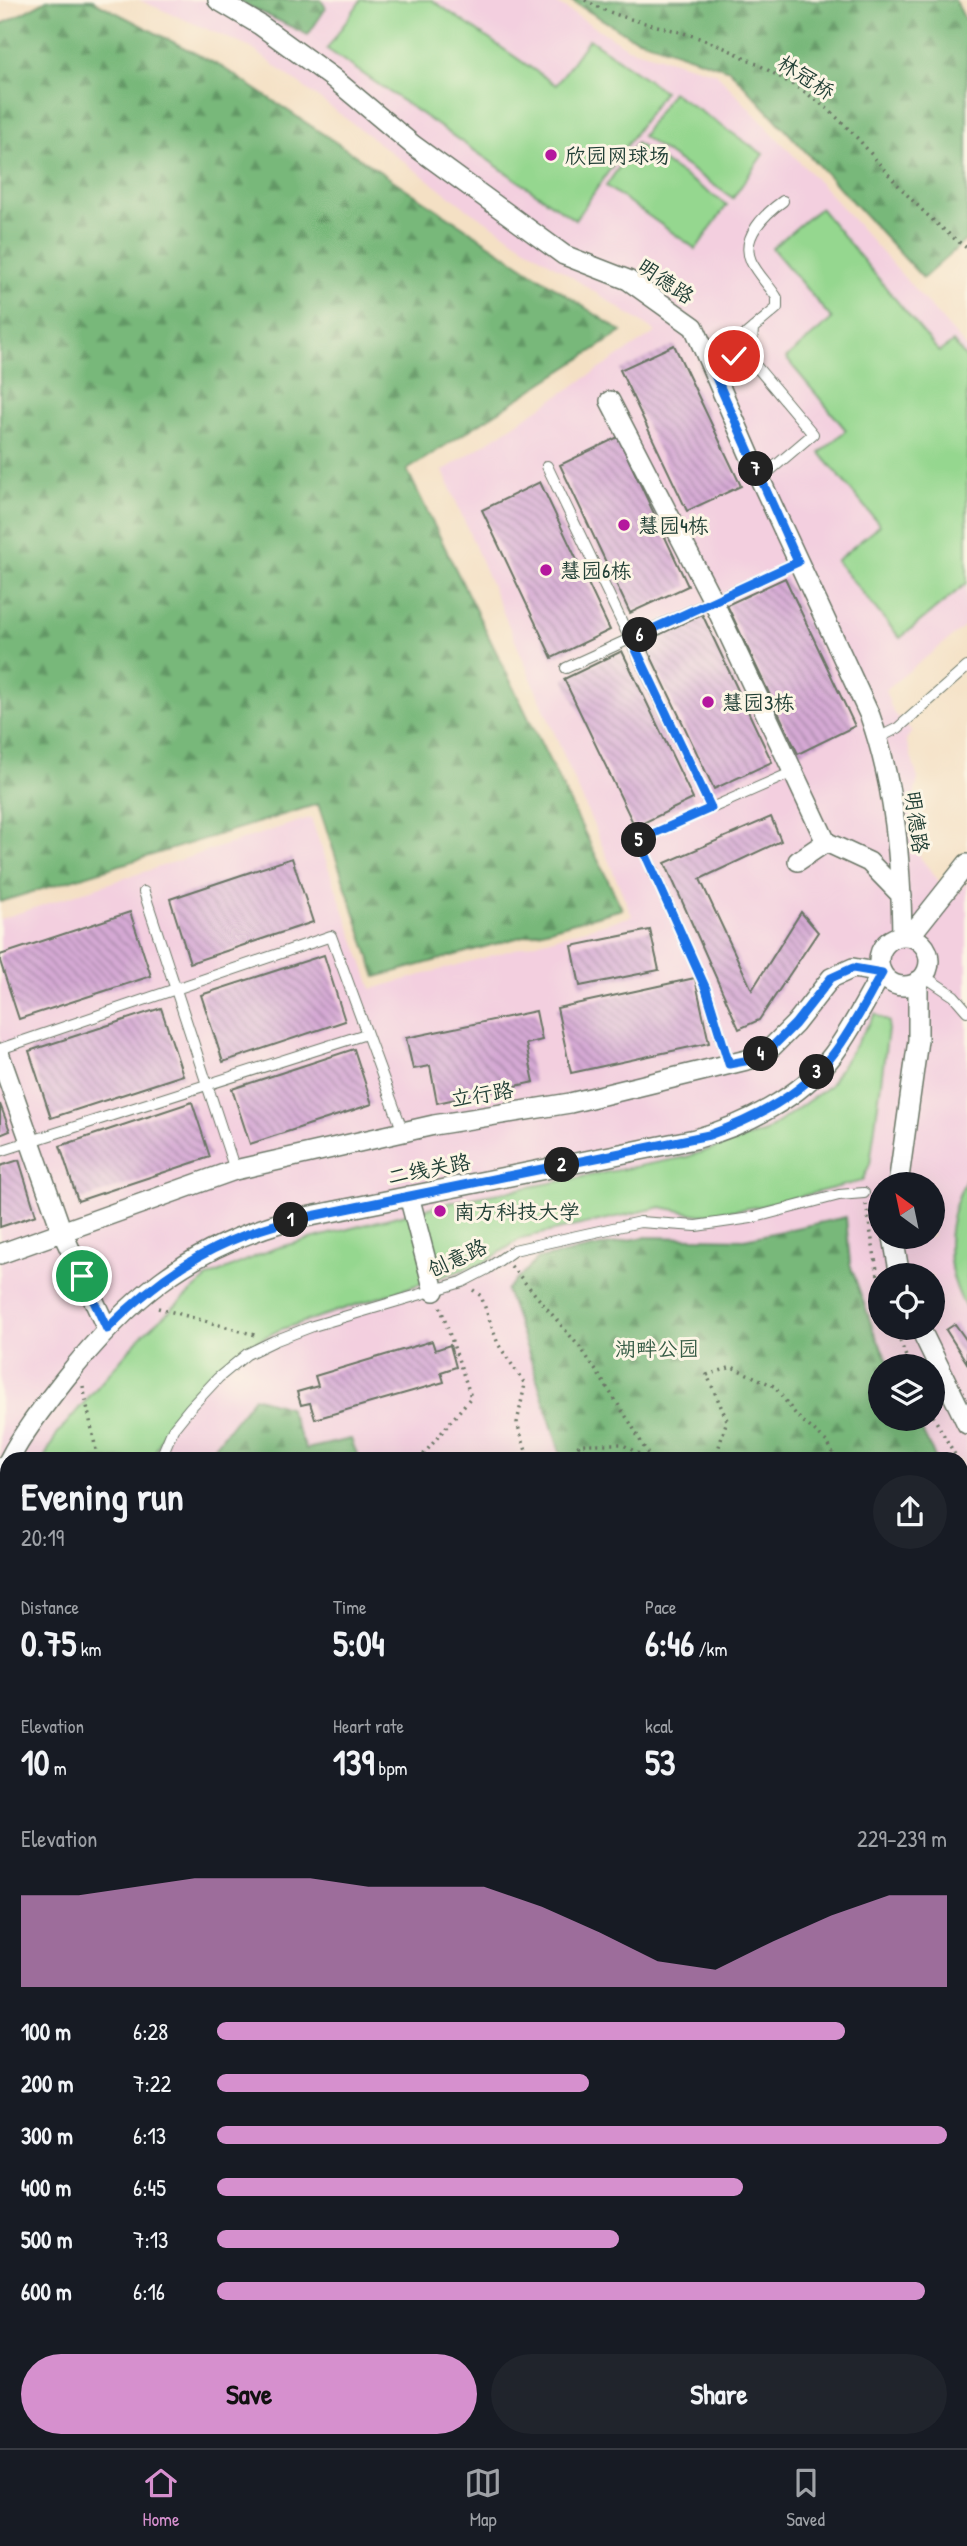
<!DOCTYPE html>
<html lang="en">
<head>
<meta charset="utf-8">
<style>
	body { margin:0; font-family:"Patrick Hand","LXGW WenKai TC",sans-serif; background:#20242c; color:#f1f3f6; height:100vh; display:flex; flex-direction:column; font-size:26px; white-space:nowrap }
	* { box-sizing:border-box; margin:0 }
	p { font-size:23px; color:#9ea1a6 }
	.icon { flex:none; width:38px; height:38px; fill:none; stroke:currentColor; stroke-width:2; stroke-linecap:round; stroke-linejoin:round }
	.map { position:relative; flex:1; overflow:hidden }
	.side { position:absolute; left:0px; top:1452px; width:968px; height:996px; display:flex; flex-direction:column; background:#171b24; border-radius:21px 21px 0 0; box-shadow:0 7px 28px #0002 }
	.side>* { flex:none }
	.needle { width:46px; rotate:327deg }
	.fabs { position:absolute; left:868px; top:1172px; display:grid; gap:14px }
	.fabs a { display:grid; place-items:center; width:77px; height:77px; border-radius:50%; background:#171b24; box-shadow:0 7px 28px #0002; font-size:35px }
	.pin { position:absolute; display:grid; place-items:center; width:60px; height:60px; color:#fff; margin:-30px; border:4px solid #fff; border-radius:50%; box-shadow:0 2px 7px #0007 }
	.km { position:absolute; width:35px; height:35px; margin:-18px; border-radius:50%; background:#222; color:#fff; font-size:19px; line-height:35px; text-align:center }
	.round { display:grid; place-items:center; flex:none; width:74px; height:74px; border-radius:37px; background:#20242c }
	.summary { display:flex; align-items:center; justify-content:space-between; height:119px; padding:0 21px }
	h1 { font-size:38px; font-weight:700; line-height:52px }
	.figures { display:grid; grid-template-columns:repeat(3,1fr); gap:10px; height:119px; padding:7px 21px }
	.figures div { display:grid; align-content:center }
	.figures b { font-size:35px; font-weight:700 }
	.figures small { font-size:19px; font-weight:400 }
	.figures p { font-size:19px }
	.chart { height:196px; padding:14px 21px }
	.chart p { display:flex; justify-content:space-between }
	.chart svg { width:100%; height:126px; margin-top:7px; fill:#d690ce; opacity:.7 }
	.button { display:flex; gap:14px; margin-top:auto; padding:14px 21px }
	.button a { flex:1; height:80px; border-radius:42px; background:#d690ce; color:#111; font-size:28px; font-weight:700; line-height:80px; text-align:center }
	.button a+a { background:#20242c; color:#f1f3f6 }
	ul { padding:0 21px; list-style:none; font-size:23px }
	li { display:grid; grid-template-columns:112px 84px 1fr; align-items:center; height:52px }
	li i { height:18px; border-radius:9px; background:#d690ce }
	.menu { display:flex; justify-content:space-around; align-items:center; height:98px; border-top:2px solid #363941; background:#171b24; font-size:19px; color:#9ea1a6 }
	.menu a { display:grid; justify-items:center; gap:4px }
	.menu .selected { color:#d690ce }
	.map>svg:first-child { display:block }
</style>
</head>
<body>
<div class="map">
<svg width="967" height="2448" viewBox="0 0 967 2448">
	<defs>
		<pattern id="forest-firs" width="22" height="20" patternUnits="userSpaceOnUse" patternTransform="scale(1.75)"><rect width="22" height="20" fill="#78b87a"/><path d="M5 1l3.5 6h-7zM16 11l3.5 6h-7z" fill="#629765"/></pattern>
		<pattern id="building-back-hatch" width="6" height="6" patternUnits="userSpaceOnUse" patternTransform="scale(1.75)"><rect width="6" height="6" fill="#d5a9d4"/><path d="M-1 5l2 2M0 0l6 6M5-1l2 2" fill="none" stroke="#ac8bad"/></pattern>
	</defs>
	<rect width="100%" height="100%" fill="#fcf5e5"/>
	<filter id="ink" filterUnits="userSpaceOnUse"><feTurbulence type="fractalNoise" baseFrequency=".0143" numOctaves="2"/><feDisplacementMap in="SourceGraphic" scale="14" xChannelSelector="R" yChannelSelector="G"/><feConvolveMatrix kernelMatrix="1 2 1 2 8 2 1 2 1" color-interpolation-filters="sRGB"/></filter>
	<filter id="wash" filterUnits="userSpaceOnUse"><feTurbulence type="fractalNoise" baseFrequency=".00686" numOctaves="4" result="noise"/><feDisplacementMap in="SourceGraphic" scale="28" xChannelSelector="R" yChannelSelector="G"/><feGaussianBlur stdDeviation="1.57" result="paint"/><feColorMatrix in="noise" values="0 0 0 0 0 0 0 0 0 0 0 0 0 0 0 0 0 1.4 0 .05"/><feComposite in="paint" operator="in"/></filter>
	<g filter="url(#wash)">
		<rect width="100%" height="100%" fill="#f4e0c4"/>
		<path fill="#f3cfdf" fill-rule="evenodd" d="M 139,0 L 552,0 L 628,48 L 716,73 L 831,195 L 967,348 L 967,625 L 885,690 L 893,712 L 912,731 L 906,740 L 918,779 L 913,801 L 920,857 L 938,880 L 949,902 L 967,881 L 967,2448 L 0,2448 L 0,919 L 309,818 L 313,818 L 311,819 L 372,989 L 632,916 L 443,471 L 656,332 L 466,208 L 251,48 ZM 880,1185 L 933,1185 L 933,1237 L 880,1237 ZM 880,1276 L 933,1276 L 933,1328 L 880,1328 ZM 880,1367 L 933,1367 L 933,1419 L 880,1419 ZM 7,1460 L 961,1460 L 961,2441 L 7,2441 Z"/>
		<path fill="#95d78f" stroke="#5a8a62" stroke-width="2" d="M 361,0 L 432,0 L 556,85 L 589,39 L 664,91 L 575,220 L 327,49 Z
			M 672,92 L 763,154 L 733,198 L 642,136 Z
			M 636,143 L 727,205 L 696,249 L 606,186 Z
			M 820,208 L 939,352 L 953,342 L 967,359 L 967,583 L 900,638 L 836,561 L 880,525 L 820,453 L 846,430 L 786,358 L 832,319 L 772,248 Z
			M 875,1014 L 889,1022 L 870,1164 L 862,1181 L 762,1206 L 701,1215 L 661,1207 L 522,1238 L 484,1263 L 279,1330 L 243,1348 L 213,1371 L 188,1397 L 166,1428 L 152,1459 L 43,1460 L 57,1434 L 141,1336 L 208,1277 L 273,1249 L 386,1219 L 457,1201 L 686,1157 L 765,1132 L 829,1086 Z
			M 967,1178 L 967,1310 C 942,1267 944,1221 967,1178 Z
			M 7,1525 L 7,1805 L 0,1812 L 0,1539 Z"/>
		<path fill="url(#forest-firs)" stroke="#4c7a57" stroke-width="2" d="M 47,0 L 92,0 L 222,67 L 622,332 L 407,470 L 622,909 L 376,977 L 318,804 L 0,902 L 0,25 Z
			M 236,0 L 321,0 L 326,8 L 308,35 Z
			M 570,0 L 955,0 L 967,23 L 967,239 L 923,278 L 730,70 L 630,36 Z
			M 846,1217 L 850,1264 L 874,1332 L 891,1367 L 880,1367 L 880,1419 L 916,1419 L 936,1459 L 562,1459 L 533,1366 L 506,1290 L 538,1259 L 644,1237 L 745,1239 Z
			M 254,1397 L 288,1407 L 306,1449 L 351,1439 L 359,1459 L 205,1459 Z
			M 961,1501 L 967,1512 L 967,1829 L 961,1837 Z
			M 967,2076 L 967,2448 L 835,2448 L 834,2441 L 961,2441 L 961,2082 Z
			M 7,2118 L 8,2441 L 7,2448 L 0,2448 L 0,2126 Z"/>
		<path fill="#87b6f2" stroke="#537a93" stroke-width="2" d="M 963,1889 L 967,1890 L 967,1935 L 963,1940 L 961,1953 Z
			M 423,2441 L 632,2441 L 631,2448 L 439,2448 Z
			M 740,2441 L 806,2441 L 806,2448 L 740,2448 Z"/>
		<g id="blocks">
			<path fill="url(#building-back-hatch)" d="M 674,345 L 741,486 L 687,511 L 620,370 Z
				M 618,437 L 688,586 L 630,613 L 560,465 Z
				M 540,482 L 610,630 L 552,658 L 482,510 Z
				M 785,578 L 855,726 L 798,754 L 727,605 Z
				M 702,614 L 772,762 L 714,789 L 644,642 Z
				M 622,651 L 693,799 L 635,827 L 564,679 Z
				M 771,817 L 781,841 L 700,879 L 752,990 L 801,912 L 818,932 L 759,1020 L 739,1029 L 665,863 Z
				M 292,858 L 313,922 L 190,963 L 170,899 Z
				M 130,912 L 151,976 L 19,1019 L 0,961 L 0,955 Z
				M 650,930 L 659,970 L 580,986 L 572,946 Z
				M 324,955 L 345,1021 L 223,1062 L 201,995 Z
				M 695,978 L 709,1043 L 571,1073 L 557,1008 Z
				M 161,1008 L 183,1075 L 51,1118 L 29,1051 Z
				M 536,1011 L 542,1040 L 526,1044 L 534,1082 L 437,1103 L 430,1066 L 413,1069 L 406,1038 Z
				M 354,1049 L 372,1104 L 250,1144 L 232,1089 Z
				M 192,1102 L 210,1157 L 78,1201 L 60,1146 Z
				M 0,1104 L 10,1131 L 0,1135 Z
				M 19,1160 L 36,1215 L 0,1227 L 0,1166 Z
				M 955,1324 L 967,1341 L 967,1363 L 946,1330 Z
				M 432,1341 L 435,1350 L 450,1345 L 456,1367 L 441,1372 L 444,1382 L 315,1419 L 310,1403 L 301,1405 L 297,1392 L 318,1386 L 315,1376 Z
				M 7,1956 L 7,2056 L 0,2063 L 0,1963 Z
				M 121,2441 L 331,2441 L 315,2448 L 106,2448 Z
				M 354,2441 L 402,2441 L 405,2443 L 398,2448 L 356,2448 Z
				M 697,2441 L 732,2441 L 732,2448 L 694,2448 Z"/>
		</g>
	</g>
	<g filter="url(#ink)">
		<use href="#blocks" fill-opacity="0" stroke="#6a7666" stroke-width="2"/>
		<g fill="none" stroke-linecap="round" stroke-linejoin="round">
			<g stroke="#6a7666" stroke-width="12">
				<path id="lane" d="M 720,356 L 777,308 L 777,298 C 769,285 757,274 751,261 C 740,237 766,213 783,201
					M 751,360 L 753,328
					M 710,364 L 720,356 L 751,360 L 813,434 L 760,479
					M 547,466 L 711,808
					M 566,668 L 798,562
					M 878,738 L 898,728 L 967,667
					M 144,892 L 235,1170
					M 924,976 L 954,996 L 967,1011
					M 0,1049 L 331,936 L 403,1132
					M 729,1064 L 706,989 L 639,840 L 793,772
					M 0,1151 L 366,1034
					M 160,1460 L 173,1429 L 190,1408 L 218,1378 L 247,1354 L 274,1341 L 313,1326 L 462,1282 L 487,1269 L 514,1250 L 640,1222 L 696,1226 L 751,1218 L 839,1195 L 864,1193
					M 0,1823 L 7,1816
					M 659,2448 L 660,2441"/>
			</g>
			<g stroke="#6a7666" stroke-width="22">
				<path id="street" d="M 218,0 L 260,25 L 333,78 L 413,145 L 564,255 L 628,280 L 694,327 L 760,479 L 870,716 C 895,786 901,862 902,936
					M 610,401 L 713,601 L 826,842 L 869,862 L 902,896
					M 798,861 L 826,842
					M 910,936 L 967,864
					M879 961a25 25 0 1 1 50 0a25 25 0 1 1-50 0Z
					M 0,1056 L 62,1232 L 107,1329
					M 898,1185 L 918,1040 L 918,981
					M 409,1196 L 434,1291
					M 893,1237 L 900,1276
					M 0,1254 L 235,1170 L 434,1125 L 570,1103 L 755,1058 L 773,1046 L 795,1024 L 831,978 L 853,968 L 882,973
					M 920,1328 L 967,1424
					M 9,1460 C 24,1431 44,1406 64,1380 C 128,1299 186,1250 286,1221 L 695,1139 C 745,1125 800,1098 832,1056 C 851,1031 866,1000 882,973
					M 0,1476 L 7,1463
					M 0,1928 L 7,1932
					M 961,2020 L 967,2015
					M 0,2080 L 7,2073
					M 343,2441 L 351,2448
					M 39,2448 L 41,2441"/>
			</g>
			<path stroke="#6a7666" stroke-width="3.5" stroke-dasharray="2 5" stroke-linecap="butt" d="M 585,0 C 620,21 658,24 696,37 C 735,50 771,71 806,93 C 836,113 859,139 882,167 C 908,197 935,225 967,248
				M 866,1204 L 880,1288
				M 511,1266 L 583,1351 L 631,1424 L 651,1460
				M 473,1290 L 481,1296 L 498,1344 L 525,1384 L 517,1423 L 529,1460
				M 158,1308 L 255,1335
				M 895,1328 L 910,1367
				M 83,1386 L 98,1460
				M 933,1416 L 958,1460
				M 419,1460 L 471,1397 L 440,1306
				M 574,1460 L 579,1444 L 622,1444 L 649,1460
				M 715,1460 L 727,1420 L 707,1375 L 732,1367 L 774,1386 L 797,1416 L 828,1443 L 836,1460
				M 961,1465 L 967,1475
				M 961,1885 L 967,1881
				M 371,2441 L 381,2448"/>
			<use href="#lane" stroke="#fff" stroke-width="10"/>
			<use href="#street" stroke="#fff" stroke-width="19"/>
		</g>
	</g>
	<g fill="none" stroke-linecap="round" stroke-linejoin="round" filter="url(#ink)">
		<g stroke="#fff" stroke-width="14">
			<path id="route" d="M 82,1276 L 107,1329 C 166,1269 225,1234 307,1217 L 709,1135 C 754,1119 801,1095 831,1057 C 851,1032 866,1001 882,973 L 853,968 L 831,978 L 795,1024 L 773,1046 L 755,1059 L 729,1064 L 706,989 L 639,840 L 711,808 L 631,639 L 798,562 L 710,364 L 720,356 L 734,356"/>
		</g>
		<use href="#route" stroke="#1a73e8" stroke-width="9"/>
	</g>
	<g fill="#b5179e" stroke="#fcf5e5" stroke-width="2.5">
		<circle cx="551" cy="155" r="7"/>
		<circle cx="624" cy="525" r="7"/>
		<circle cx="546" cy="570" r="7"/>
		<circle cx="708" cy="702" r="7"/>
		<circle cx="440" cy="1211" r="7"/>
	</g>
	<g text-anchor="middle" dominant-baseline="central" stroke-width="6" stroke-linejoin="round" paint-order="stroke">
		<g font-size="21" fill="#1f3d34" stroke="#fcf5e5">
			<text transform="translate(806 77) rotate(33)">林冠桥</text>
			<text transform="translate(666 281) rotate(34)">明德路</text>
			<text transform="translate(917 822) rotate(82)">明德路</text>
			<text transform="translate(482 1094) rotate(-9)">立行路</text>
			<text transform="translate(429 1169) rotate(-11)">二线关路</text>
			<text transform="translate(457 1258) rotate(-25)">创意路</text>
		</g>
		<g font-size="21" fill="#1f3d34" stroke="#fcf5e5" text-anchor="start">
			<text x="565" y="155">欣园网球场</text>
			<text x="638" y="525">慧园4栋</text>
			<text x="560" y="570">慧园6栋</text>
			<text x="722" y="702">慧园3栋</text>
			<text x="454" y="1211">南方科技大学</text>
		</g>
		<g font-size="21" fill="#375c46" stroke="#fcf5e5">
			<text x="657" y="1348">湖畔公园</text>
		</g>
	</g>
</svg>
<div class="fabs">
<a><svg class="needle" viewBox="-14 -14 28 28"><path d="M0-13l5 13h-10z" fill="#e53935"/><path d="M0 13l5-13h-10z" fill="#9ea1a6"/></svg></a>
<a><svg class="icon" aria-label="locate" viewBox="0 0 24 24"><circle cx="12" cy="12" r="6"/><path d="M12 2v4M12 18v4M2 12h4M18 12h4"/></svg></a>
<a><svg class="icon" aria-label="layers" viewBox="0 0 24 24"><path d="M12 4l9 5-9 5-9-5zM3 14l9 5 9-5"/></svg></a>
</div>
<div class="pin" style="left:82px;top:1276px;background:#1e9e55"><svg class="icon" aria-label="arrive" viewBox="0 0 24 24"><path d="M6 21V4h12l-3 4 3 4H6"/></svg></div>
<div class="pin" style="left:734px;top:356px;background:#d93025"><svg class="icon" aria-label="check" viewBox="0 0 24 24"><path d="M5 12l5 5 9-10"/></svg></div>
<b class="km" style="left:291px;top:1220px">1</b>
<b class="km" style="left:562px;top:1165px">2</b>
<b class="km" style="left:817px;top:1072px">3</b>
<b class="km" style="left:761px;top:1054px">4</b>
<b class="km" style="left:639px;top:840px">5</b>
<b class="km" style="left:640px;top:635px">6</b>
<b class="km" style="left:756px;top:469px">7</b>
<section class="side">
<div class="summary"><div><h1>Evening run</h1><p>20:19</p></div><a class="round"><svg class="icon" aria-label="share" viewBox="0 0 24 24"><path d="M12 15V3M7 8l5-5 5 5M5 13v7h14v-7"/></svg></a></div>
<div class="figures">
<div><p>Distance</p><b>0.75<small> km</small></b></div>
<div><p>Time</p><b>5:04</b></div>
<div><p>Pace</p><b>6:46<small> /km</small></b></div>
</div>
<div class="figures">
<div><p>Elevation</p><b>10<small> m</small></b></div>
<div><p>Heart rate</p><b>139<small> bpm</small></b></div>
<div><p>kcal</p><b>53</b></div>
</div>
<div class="chart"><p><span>Elevation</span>229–239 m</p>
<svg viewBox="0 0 160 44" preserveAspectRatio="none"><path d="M0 44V12L10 12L20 9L30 6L40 6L50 6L60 9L70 9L80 9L90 16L100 25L110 35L120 38L130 28L140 19L150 12L160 12V44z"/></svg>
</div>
<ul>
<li><b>100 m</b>6:28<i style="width:86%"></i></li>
<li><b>200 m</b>7:22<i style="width:51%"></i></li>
<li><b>300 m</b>6:13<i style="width:100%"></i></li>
<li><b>400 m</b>6:45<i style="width:72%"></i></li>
<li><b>500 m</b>7:13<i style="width:55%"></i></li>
<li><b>600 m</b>6:16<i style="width:97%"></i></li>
</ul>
<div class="button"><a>Save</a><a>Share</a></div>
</section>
</div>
<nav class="menu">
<a class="selected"><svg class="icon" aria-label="home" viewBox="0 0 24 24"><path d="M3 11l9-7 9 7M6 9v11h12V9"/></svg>Home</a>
<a><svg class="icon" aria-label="map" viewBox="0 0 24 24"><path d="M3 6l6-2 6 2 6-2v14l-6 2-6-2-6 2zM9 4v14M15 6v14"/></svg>Map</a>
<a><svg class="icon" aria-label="saved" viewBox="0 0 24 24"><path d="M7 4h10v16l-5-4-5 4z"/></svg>Saved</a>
</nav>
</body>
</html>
